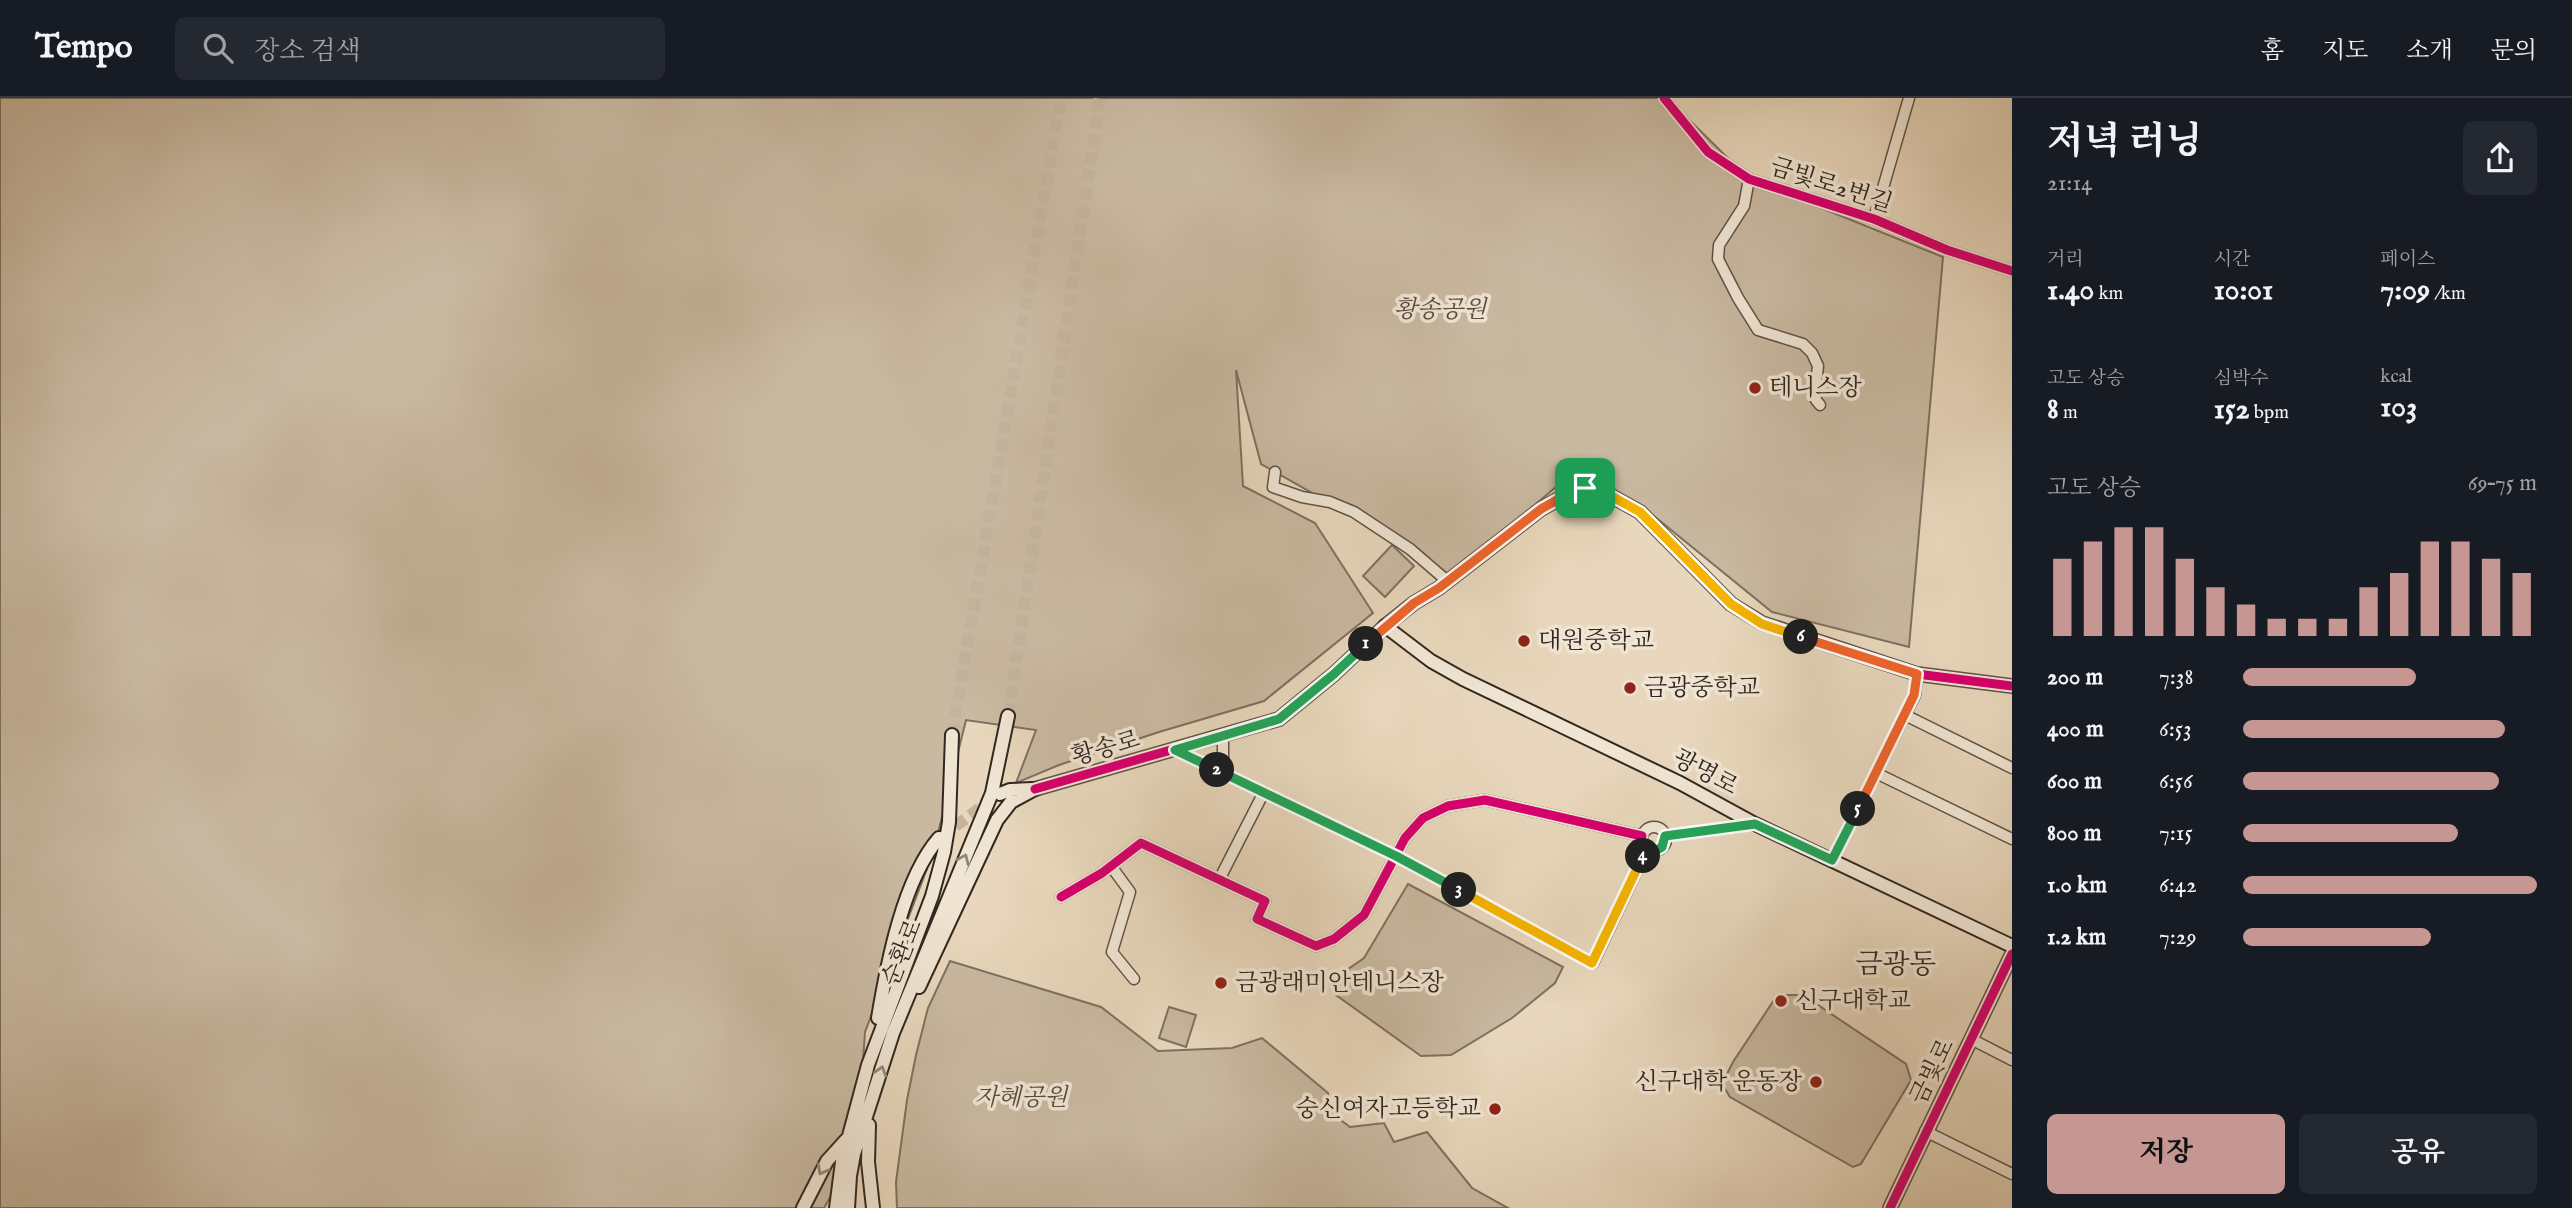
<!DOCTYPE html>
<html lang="ko">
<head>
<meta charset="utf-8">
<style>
	body { margin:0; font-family:"IM FELL English","Noto Serif KR",serif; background:#242831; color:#f1f3f6; height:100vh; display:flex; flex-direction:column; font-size:26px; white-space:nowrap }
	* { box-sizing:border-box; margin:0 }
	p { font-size:23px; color:#9ea1a6 }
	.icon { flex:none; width:38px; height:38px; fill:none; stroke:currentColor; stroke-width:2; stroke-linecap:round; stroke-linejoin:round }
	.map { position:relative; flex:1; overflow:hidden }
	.drawer { display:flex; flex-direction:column; background:#171b24; width:560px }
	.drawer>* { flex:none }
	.pin { position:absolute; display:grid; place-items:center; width:60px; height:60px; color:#fff; margin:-30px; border-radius:14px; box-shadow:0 4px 10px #0006 }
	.km { position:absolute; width:35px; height:35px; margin:-18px; border-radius:50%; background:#222; color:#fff; font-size:19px; line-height:35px; text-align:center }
	.round { display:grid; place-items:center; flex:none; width:74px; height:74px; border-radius:10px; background:#242831 }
	.summary { display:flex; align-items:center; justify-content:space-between; height:119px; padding:0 35px }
	h1 { font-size:38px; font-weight:700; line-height:52px }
	.figures { display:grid; grid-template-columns:repeat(3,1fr); gap:10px; height:119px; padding:7px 35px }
	.figures div { display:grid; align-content:center }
	.figures b { font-size:30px; font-weight:700 }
	.figures small { font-size:19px; font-weight:400 }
	.figures p { font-size:19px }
	.chart { height:196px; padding:14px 35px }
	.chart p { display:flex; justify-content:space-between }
	.chart svg { width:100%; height:126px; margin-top:7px; stroke:#c59692; stroke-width:6 }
	.action { display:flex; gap:14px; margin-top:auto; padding:14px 35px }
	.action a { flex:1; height:80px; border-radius:10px; background:#c59692; color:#111; font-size:28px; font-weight:700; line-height:80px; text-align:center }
	.action a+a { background:#242831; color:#f1f3f6 }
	ul { padding:0 35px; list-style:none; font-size:23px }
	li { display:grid; grid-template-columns:112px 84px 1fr; align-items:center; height:52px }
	li i { height:18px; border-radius:9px; background:#c59692 }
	header { display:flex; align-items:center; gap:42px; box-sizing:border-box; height:98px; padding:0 35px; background:#171b24; border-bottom:2px solid #363941 }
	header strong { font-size:33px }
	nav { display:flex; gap:38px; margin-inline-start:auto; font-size:24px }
	.search { width:490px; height:63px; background:#242831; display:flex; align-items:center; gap:18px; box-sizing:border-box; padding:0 24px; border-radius:10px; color:#9ea1a6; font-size:26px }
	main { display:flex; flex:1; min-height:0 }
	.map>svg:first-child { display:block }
</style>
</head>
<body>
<header>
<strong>Tempo</strong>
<div class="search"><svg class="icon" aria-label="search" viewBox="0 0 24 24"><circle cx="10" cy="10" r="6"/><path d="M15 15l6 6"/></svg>장소 검색</div>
<nav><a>홈</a><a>지도</a><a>소개</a><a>문의</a></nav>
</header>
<main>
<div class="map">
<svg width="2012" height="1110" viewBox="0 0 2012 1110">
	<rect width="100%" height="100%" fill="#e8d7bc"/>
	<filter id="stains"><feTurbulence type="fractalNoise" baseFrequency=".00286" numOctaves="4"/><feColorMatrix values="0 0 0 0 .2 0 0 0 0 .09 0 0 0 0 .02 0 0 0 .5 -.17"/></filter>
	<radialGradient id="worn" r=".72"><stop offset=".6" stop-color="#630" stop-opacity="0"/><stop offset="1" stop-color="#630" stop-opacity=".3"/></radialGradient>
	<path fill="#c9b9a1" stroke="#7e7060" stroke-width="2" d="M 0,0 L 1667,0 L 1749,81 L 1943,159 L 1909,549 L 1772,514 L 1638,405 L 1600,387 L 1563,383 L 1446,482 L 1360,422 L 1261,366 L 1236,272 L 1243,388 L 1315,425 L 1373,515 L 1264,603 L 1159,634 L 1059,667 L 1016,685 L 1036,632 L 966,622 L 933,755 L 865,934 L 857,1051 L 824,1110 L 0,1110 Z
		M 1392,447 L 1414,468 L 1385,499 L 1363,478 Z
		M 1408,786 L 1563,869 L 1555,885 L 1512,920 L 1451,957 L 1421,958 L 1336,897 L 1331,883 L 1364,860 Z
		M 950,863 L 1101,909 L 1158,953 L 1232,950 L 1262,940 L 1328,995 L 1330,1014 L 1350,1029 L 1384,1025 L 1394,1044 L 1427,1034 L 1472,1090 L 1508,1110 L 897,1110 L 896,1084 L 907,1002 L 916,957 L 928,910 Z
		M 1788,897 L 1803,897 L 1906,966 L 1911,982 L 1861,1066 L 1853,1069 L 1730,999 L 1722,986 L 1733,964 L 1776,899 Z
		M 1169,909 L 1196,917 L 1186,949 L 1159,940 Z"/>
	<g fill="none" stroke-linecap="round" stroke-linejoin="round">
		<path stroke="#c4b49d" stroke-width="12" stroke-dasharray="12 6" stroke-linecap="butt" d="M 1008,618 L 1100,0
			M 952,637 L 1061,0
			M 941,739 L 991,702"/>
		<g stroke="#605347" stroke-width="13">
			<path id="minor" d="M 1664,0 L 1708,54 L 1749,81 L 1874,121 L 1947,152 L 2012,173
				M 1749,81 L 1744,108 L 1719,147 L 1718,161 L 1738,200 L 1758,232 L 1803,246 L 1812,255 L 1818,268 L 1815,293 L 1816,302 L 1820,307
				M 1874,121 L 1909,0
				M 1275,374 L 1273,389 L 1302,399 L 1330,404 L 1354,414 L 1410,451 L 1446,482
				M 1905,617 L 2012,670
				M 1223,638 L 1223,675 L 1396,758 L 1593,865 L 1647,751
				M 1175,652 L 1223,675
				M 1876,675 L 2012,741
				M1642 741a12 12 0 1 1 24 0a12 12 0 1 1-24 0Z
				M 1666,738 L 1755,726
				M 1832,762 L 1915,597 L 1917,576
				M 1111,768 L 1130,794 L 1112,854 L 1134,881
				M 1220,780 L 1264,694
				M 1061,799 L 1102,775 L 1141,745 L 1265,803 L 1257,821 L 1316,848 L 1334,841 L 1364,817 L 1405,740 L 1423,720 L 1448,708 L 1485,702 L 1642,738
				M 1971,941 L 2012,962
				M 1925,1033 L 2012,1076"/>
		</g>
		<g stroke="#605347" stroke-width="16">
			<path id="tertiary" d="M 1035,691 L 1279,621 L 1334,576 L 1385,528 L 1414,505 L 1439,490 L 1541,411 L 1571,394 L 1585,391 L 1604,394 L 1640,414 L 1731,506 L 1762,525 L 1917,576 L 2012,588
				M 1890,1110 L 2012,856"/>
		</g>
		<g stroke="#322720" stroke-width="16">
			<path id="secondary" d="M 1385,528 L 1431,563 L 1463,581 L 1680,685 L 1755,726 L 2012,848
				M 1000,696 L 1010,692 L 1032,691
				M 919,889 L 997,722 L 1011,704 L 1035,691
				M 878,920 C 887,866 903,781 939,740
				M 869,1027 L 868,1064 L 873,1110
				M 803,1110 L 827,1063 L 846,1042
				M 836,1110 L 842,1064 L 868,967 L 932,798 L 944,754 L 949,724 L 952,637
				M 848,1110 L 850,1078 L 854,1056 L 893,935 L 992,695 L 1008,618"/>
		</g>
		<use href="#minor" stroke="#f0e5d3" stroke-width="10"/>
		<use href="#tertiary" stroke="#f0e5d3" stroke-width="12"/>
		<use href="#secondary" stroke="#f0e5d3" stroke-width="12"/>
		<g stroke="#f0e5d3" stroke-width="13">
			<path id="cycleway" d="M 1664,0 L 1708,54 L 1749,81 L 1874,121 L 1947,152 L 2012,173
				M 1035,691 L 1279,621 L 1334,576 L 1385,528 L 1414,505 L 1439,490 L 1541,411 L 1571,394 L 1585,391 L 1604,394 L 1640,414 L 1731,506 L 1762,525 L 1917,576 L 2012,588
				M 1061,799 L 1102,775 L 1141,745 L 1265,803 L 1257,821 L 1316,848 L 1334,841 L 1364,817 L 1405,740 L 1423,720 L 1448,708 L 1485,702 L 1642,738
				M 1890,1110 L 2012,856"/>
		</g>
		<use href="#cycleway" stroke="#d6006c" stroke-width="9"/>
	</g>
	<defs><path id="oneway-chevron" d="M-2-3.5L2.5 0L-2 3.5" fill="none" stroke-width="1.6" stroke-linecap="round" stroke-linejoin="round" transform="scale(1.75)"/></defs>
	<g stroke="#91867a">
		<use href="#oneway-chevron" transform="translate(964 761) rotate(-66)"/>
		<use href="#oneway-chevron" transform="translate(881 973) rotate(-73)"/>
		<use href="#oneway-chevron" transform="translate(822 1072) rotate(119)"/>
	</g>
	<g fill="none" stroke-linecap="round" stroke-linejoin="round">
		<g stroke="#fff" stroke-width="14">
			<path id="split-1" d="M 1366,546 L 1414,505 L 1439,490 L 1541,411 L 1571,394 L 1585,390"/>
		</g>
		<g stroke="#fff" stroke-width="14">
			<path id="split-2" d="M 1217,672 L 1175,652 L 1279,621 L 1334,576 L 1366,546"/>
		</g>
		<g stroke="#fff" stroke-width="14">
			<path id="split-3" d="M 1217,672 L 1396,758 L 1459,792"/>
		</g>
		<g stroke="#fff" stroke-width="14">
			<path id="split-4" d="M 1459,792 L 1592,865 L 1643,758"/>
		</g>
		<g stroke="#fff" stroke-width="14">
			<path id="split-5" d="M 1643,758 L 1647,751 L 1655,753 L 1662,749 L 1665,738 L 1755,726 L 1832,762 L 1858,711"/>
		</g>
		<g stroke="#fff" stroke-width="14">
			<path id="split-6" d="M 1801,539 L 1917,576 L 1914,597 L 1858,711"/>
		</g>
		<g stroke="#fff" stroke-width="14">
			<path id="split-7" d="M 1585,390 L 1604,394 L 1640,414 L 1731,506 L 1762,526 L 1801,539"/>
		</g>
		<use href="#split-1" stroke="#f0652b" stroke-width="9"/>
		<use href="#split-2" stroke="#22a559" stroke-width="9"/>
		<use href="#split-3" stroke="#22a559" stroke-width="9"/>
		<use href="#split-4" stroke="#f5b400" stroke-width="9"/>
		<use href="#split-5" stroke="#22a559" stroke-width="9"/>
		<use href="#split-6" stroke="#f0652b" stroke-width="9"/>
		<use href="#split-7" stroke="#f5b400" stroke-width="9"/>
	</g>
	<g fill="#8f2418" stroke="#f0e5d3" stroke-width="2.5">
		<circle cx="1755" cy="290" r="7"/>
		<circle cx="1524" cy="543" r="7"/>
		<circle cx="1630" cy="590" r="7"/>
		<circle cx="1221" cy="885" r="7"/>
		<circle cx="1781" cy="903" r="7"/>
		<circle cx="1816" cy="984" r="7"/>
		<circle cx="1495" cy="1011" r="7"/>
	</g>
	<g text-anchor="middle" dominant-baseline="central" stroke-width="7" stroke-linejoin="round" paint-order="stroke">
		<g font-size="24" fill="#322720" stroke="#f0e5d3">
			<text transform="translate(1831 88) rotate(18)">금빛로2번길</text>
			<text transform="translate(1106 651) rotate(-16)">황송로</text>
			<text transform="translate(1705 675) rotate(28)">광명로</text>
			<text transform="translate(903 855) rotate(-68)">순환로</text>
			<text transform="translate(1933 974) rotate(-64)">금빛로</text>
		</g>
		<g font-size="24" font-style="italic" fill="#584c40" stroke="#f0e5d3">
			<text x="1440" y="212">황송공원</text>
			<text x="1021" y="1000">자혜공원</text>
		</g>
		<g font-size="24" fill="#322720" stroke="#f0e5d3" text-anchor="start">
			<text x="1769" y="290">테니스장</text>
			<text x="1538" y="543">대원중학교</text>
			<text x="1644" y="590">금광중학교</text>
			<text x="1235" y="885">금광래미안테니스장</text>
			<text x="1795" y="903">신구대학교</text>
			<text x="1802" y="984" text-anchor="end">신구대학 운동장</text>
			<text x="1481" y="1011" text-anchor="end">숭신여자고등학교</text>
		</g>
		<g font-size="28" fill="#322720" stroke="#f0e5d3">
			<text x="1896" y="867">금광동</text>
		</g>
	</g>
	<rect width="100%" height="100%" filter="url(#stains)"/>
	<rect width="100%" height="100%" fill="url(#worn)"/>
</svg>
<div class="pin" style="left:1585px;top:390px;background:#1e9e55"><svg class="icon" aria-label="arrive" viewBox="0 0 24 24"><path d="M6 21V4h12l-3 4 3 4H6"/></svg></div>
<b class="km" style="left:1366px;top:546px">1</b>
<b class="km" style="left:1217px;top:672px">2</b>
<b class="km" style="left:1459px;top:792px">3</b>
<b class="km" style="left:1643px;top:758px">4</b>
<b class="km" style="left:1858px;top:711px">5</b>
<b class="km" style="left:1801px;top:539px">6</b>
</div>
<section class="drawer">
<div class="summary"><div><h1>저녁 러닝</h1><p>21:14</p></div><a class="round"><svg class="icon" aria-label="share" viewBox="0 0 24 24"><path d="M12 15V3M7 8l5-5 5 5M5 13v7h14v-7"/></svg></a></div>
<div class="figures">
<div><p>거리</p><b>1.40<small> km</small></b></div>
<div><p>시간</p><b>10:01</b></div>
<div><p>페이스</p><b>7:09<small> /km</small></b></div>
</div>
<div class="figures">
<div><p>고도 상승</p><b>8<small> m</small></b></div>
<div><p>심박수</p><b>152<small> bpm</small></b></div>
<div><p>kcal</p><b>103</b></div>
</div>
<div class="chart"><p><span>고도 상승</span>69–75 m</p>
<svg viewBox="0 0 160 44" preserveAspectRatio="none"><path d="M5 44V17M15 44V11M25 44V6M35 44V6M45 44V17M55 44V27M65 44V33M75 44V38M85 44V38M95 44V38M105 44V27M115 44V22M125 44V11M135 44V11M145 44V17M155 44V22"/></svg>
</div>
<ul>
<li><b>200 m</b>7:38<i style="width:59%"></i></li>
<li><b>400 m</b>6:53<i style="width:89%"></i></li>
<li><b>600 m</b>6:56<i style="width:87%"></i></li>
<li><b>800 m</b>7:15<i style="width:73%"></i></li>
<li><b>1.0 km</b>6:42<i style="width:100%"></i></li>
<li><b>1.2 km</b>7:29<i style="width:64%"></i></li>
</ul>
<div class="action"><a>저장</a><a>공유</a></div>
</section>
</main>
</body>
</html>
